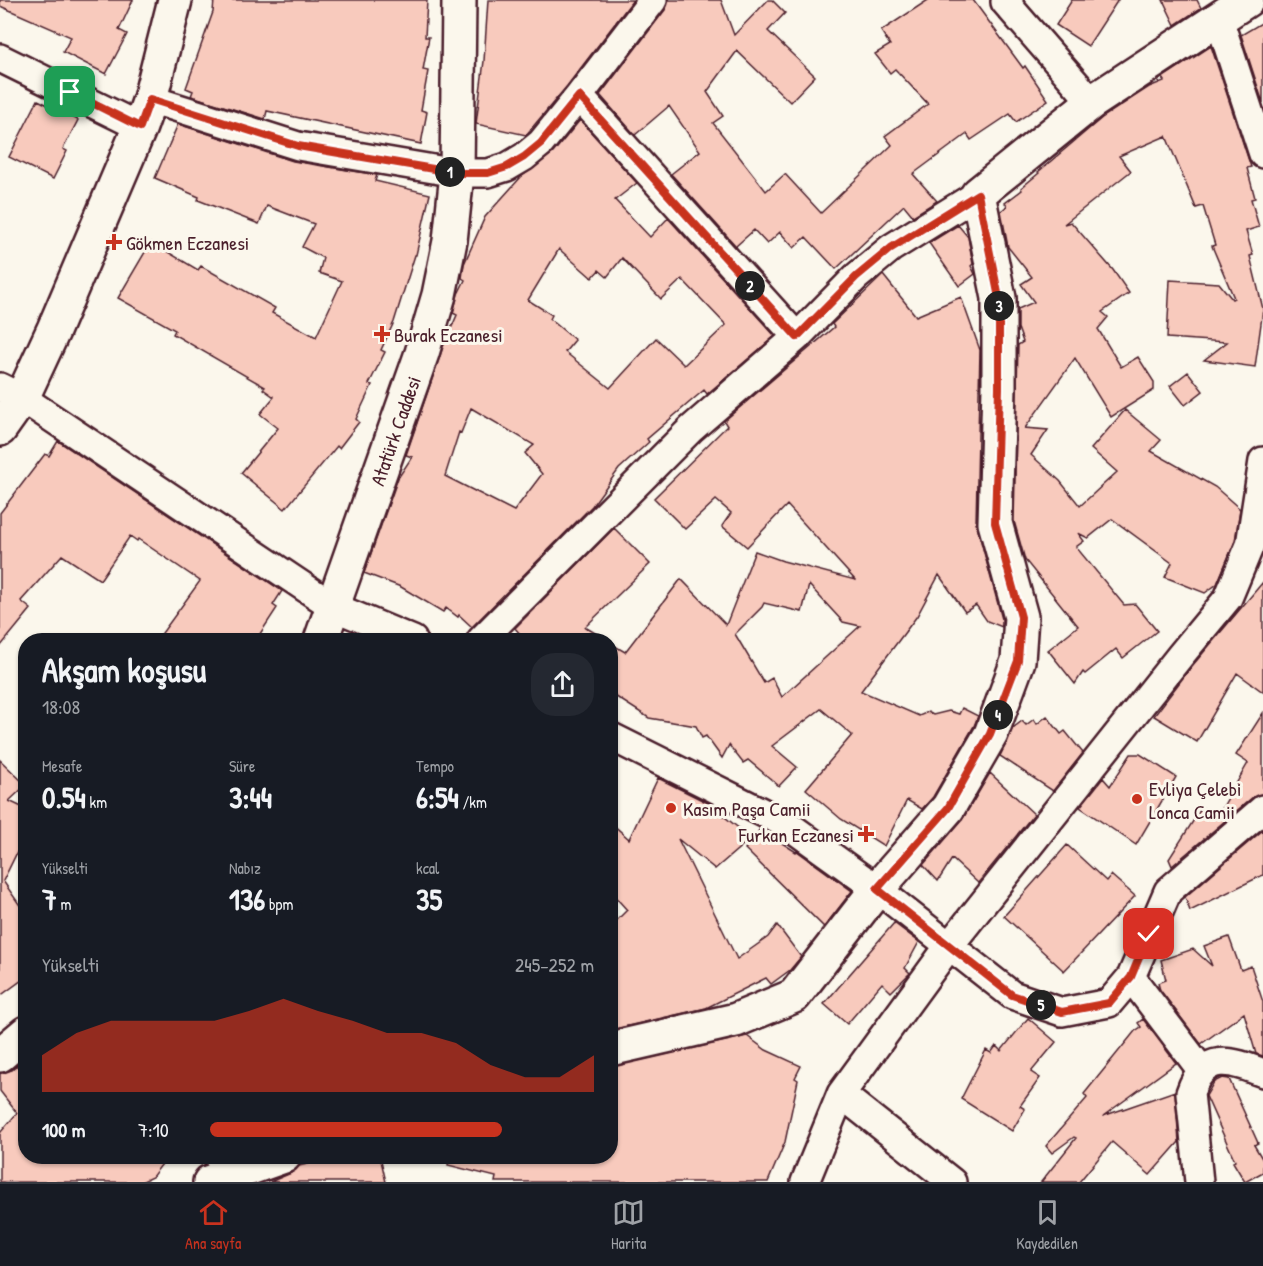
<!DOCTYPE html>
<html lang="tr">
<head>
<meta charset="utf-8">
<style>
	body { margin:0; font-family:"Patrick Hand",sans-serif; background:#242831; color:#f1f3f6; height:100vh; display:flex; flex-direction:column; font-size:22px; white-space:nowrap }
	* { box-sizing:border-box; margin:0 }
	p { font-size:20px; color:#9ea1a6 }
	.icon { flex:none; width:33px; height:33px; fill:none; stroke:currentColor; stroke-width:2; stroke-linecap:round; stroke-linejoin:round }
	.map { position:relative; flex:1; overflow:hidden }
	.sheet { position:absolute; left:18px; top:633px; width:600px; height:531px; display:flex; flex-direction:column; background:#171b24; border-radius:24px; box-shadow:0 2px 4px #0004 }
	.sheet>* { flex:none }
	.pin { position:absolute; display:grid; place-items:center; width:51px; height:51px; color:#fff; margin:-26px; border-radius:12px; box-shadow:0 3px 9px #0006 }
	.km { position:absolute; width:30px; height:30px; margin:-15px; border-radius:50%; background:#222; color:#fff; font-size:16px; line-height:30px; text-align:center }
	.round { display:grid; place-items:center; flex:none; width:63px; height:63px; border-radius:24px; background:#242831 }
	.head { display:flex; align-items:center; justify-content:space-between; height:102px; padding:0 24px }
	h1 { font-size:33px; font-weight:700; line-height:45px }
	.metrics { display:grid; grid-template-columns:repeat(3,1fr); gap:9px; height:102px; padding:6px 24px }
	.metrics div { display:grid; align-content:center }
	.metrics b { font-size:30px; font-weight:700 }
	.metrics small { font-size:16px; font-weight:400 }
	.metrics p { font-size:16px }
	.chart { height:168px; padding:12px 24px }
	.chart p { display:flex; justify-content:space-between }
	.chart svg { width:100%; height:108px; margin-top:6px; fill:#c8321e; opacity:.7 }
	ul { padding:0 24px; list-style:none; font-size:20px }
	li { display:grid; grid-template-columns:96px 72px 1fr; align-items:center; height:45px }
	li i { height:15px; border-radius:8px; background:#c8321e }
	.tab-bar { display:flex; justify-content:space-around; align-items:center; height:84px; border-top:2px solid #363941; background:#171b24; font-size:16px; color:#9ea1a6 }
	.tab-bar a { display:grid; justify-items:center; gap:3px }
	.tab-bar .on { color:#c8321e }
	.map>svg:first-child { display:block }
</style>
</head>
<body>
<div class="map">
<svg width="1263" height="1182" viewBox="0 0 1263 1182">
	<rect width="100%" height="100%" fill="#fbf7ec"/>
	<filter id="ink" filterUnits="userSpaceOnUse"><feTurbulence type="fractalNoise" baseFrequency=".0167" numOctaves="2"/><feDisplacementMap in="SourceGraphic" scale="12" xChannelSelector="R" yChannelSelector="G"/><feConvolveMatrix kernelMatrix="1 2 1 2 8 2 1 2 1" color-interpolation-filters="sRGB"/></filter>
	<g filter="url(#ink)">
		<path fill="#f8cabd" stroke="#4a1f2b" stroke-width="1.5" fill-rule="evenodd" d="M 0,0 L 133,0 L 119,30 L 127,34 L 106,74 L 63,52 L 71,37 L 0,6 Z
			M 214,0 L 427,0 L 425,37 L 429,37 L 423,70 L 428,71 L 421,110 L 427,112 L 421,144 L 267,111 L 265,119 L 191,96 L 193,91 L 186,88 L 213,12 Z
			M 488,0 L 633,0 L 567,86 L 526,135 L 476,124 L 484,61 Z
			M 668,0 L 721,0 L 734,35 L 768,0 L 772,0 L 785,13 L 768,31 L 815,76 L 790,102 L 737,51 L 707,92 L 723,116 L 713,123 L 766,191 L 785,174 L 821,213 L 892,145 L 885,136 L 928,104 L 895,69 L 890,73 L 875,54 L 890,45 L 881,31 L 928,0 L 973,0 L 1023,68 L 1025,66 L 1048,100 L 1016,122 L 1010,114 L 971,140 L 967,134 L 913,174 L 937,201 L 913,216 L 904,205 L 836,269 L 806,237 L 794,248 L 780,232 L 767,244 L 754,230 L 736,246 L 671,174 L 700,151 L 669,106 L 635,135 L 600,95 L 665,10 Z
			M 1072,0 L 1118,0 L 1088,46 L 1056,25 Z
			M 1163,0 L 1197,0 L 1201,8 L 1175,25 Z
			M 1263,22 L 1263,103 L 1241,35 Z
			M 1211,46 L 1251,167 L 1247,168 L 1255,198 L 1251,199 L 1259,227 L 1246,231 L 1253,255 L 1250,256 L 1263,309 L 1255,367 L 1204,360 L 1227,342 L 1167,338 L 1170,280 L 1219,283 L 1232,299 L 1234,298 L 1212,246 L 1215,245 L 1203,206 L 1196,208 L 1166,136 L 1119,156 L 1131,171 L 1064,224 L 1071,222 L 1113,270 L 1129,293 L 1102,312 L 1108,317 L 1098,329 L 1121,367 L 1138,357 L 1154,382 L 1154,390 L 1111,417 L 1075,358 L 1025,428 L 1048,430 L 1031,455 L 1060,481 L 1080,506 L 1117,472 L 1091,449 L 1125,410 L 1161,440 L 1151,451 L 1215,487 L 1240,509 L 1235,541 L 1217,584 L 1205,593 L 1165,577 L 1172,563 L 1112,519 L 1088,538 L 1078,533 L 1084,541 L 1076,547 L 1124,605 L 1135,604 L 1157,631 L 1123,658 L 1116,649 L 1085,674 L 1083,672 L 1075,684 L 1048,650 L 1078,626 L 1025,560 L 1014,521 L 1018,345 L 1023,342 L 1018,328 L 1018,309 L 1034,302 L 1021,284 L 1032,277 L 1008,247 L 1001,211 L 1007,206 L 1005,203 L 1022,190 L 1021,188 L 1039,173 L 1038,172 L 1103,117 L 1149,87 L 1164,81 L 1162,78 Z
			M 38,100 L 78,120 L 63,149 L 67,151 L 53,179 L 9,157 Z
			M 580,120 L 637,183 L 615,200 L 650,237 L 668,218 L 775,336 L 707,394 L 704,390 L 647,439 L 649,442 L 619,469 L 592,506 L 472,627 L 459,615 L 458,617 L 446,608 L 443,612 L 401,587 L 364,573 L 398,478 L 412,457 L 406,455 L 443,347 L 457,315 L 453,313 L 458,294 L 465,280 L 462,278 L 464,264 L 485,217 L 521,177 L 553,153 ZM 559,249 L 592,278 L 599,270 L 607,277 L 622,258 L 661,299 L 682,279 L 726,325 L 684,365 L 656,338 L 610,388 L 565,352 L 575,340 L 550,319 L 552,315 L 528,300 ZM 471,408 L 534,445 L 525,453 L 542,474 L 514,511 L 445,476 L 459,432 L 461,433 Z
			M 178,124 L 293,161 L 377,175 L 375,181 L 430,194 L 416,255 L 415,255 L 394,322 L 381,350 L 385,352 L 369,384 L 372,385 L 356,419 L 359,422 L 339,448 L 337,446 L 285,509 L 241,473 L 278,428 L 260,414 L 274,397 L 263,389 L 265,387 L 173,334 L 175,330 L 118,298 L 151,242 L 198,270 L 201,266 L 275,308 L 272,313 L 316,337 L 342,281 L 319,273 L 323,258 L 302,247 L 314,224 L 267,206 L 259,224 L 198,200 L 199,197 L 155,178 Z
			M 958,225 L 968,237 L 973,264 L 971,266 L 975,274 L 959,286 L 929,243 Z
			M 883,275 L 916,316 L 961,297 L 980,350 L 976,523 L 1002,619 L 1002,627 L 987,621 L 976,605 L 965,612 L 939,575 L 917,616 L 861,691 L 919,716 L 928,712 L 933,715 L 949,711 L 959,714 L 962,708 L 978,716 L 974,726 L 933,797 L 922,809 L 907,800 L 884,846 L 841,819 L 806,789 L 852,735 L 821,709 L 772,746 L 797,767 L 779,786 L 748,760 L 743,763 L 729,745 L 722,758 L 706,736 L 702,738 L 696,726 L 649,718 L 610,693 L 610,643 L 625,652 L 681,579 L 726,625 L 755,551 L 783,561 L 855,580 L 787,505 L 747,547 L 722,526 L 731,513 L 716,500 L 685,529 L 654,498 L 727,426 L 724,421 L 834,327 L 832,324 ZM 809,585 L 843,622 L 860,626 L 782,697 L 772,678 L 764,683 L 735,634 L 762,607 L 764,603 L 802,612 Z
			M 1188,372 L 1203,391 L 1185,405 L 1170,386 Z
			M 58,441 L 282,591 L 273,605 L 277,608 L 256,640 L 157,640 L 200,581 L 138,539 L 137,541 L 130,536 L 100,580 L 62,555 L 21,601 L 31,609 L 0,647 L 0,513 L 45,454 L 49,456 Z
			M 614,528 L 650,564 L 585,627 L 607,640 L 525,640 L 515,628 Z
			M 1263,582 L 1263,692 L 1237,673 L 1197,742 L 1154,716 L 1192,666 Z
			M 1263,713 L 1263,794 L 1253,797 L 1172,866 L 1169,859 L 1202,807 L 1217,817 L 1248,763 L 1236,755 Z
			M 1047,716 L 1061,734 L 1065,731 L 1083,753 L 1053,791 L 1000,756 L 1013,728 L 1022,721 L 1026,725 L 1034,719 L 1037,724 Z
			M 1131,754 L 1140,754 L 1176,777 L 1136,845 L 1080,807 L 1103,778 L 1110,786 Z
			M 0,760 L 26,785 L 9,801 L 26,809 L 26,834 L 3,881 L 26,914 L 26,977 L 0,996 Z
			M 990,773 L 1034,814 L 978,883 L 952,859 L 938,881 L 923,865 L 962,820 Z
			M 658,778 L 706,802 L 751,838 L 715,869 L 678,839 L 737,959 L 768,937 L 777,925 L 801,957 L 790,970 L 771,984 L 766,978 L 706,1008 L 610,1030 L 610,927 L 627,910 L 610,891 L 610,822 L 629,839 Z
			M 760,829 L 796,852 L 797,851 L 852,891 L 824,927 L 745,849 Z
			M 1263,830 L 1263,875 L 1190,911 L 1185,897 Z
			M 1067,845 L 1106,881 L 1111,875 L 1135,896 L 1064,971 L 1004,916 Z
			M 894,923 L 919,942 L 905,968 L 910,973 L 891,992 L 882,983 L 847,1024 L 824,1004 Z
			M 1229,937 L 1241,970 L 1251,966 L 1263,1002 L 1263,1056 L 1256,1054 L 1244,1013 L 1201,1044 L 1160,990 L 1158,983 L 1166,980 L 1161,960 L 1193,949 L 1212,966 L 1204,946 Z
			M 1028,1018 L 1056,1042 L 1031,1072 L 1040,1078 L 1020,1106 L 1025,1109 L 1012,1131 L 961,1099 L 986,1050 L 991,1053 L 996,1046 L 1001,1051 Z
			M 1143,1019 L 1176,1063 L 1103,1116 L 1175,1091 L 1179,1142 L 1150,1175 L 1112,1142 L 1079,1182 L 1041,1182 L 1076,1138 L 1074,1137 L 1052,1153 L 1046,1146 L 1087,1098 L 1084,1094 L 1135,1031 L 1141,1027 L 1138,1023 Z
			M 747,1036 L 766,1050 L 801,1066 L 795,1078 L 798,1080 L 785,1142 L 768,1182 L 495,1182 L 496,1177 L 448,1165 L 449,1156 L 610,1156 L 610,1067 Z
			M 26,1058 L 26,1156 L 168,1156 L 152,1177 L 141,1182 L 0,1182 L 0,1133 L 17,1113 L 0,1091 L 0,1073 L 12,1070 Z
			M 1222,1078 L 1229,1079 L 1258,1143 L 1254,1145 L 1263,1160 L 1263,1172 L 1245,1182 L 1233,1162 L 1235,1161 L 1206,1096 L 1214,1082 Z
			M 340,1156 L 380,1156 L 386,1182 L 270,1182 L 291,1173 L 299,1166 Z"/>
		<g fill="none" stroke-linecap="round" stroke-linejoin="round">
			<g stroke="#4a1f2b" stroke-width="32">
				<path id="minor" d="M 1009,0 L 1005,2 L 1092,102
					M 1219,19 L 1263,154
					M 0,58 L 140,127
					M 579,96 L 797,337
					M 150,99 L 298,146 L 457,173 L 488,173 L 507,167 L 524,157 L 541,143 L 579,96 L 653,0
					M 0,387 L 22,398 L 334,607 L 413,640
					M 481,640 L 691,429 L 797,337 L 856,277 L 891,248 L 978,194
					M 610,736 L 788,825 L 877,889 L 1012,995 L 1062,1012 L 1109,1003 L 1131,977 L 1168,891 L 1263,809
					M 1131,977 L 1202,1071
					M 841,1094 L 952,1182
					M 218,1156 L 230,1182
					M 805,1182 L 841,1094 L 949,946 L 1180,656 L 1228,598 L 1250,545 L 1263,461
					M 1199,1182 L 1190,1093 C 1204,1051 1231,1060 1263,1073"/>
			</g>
			<g stroke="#4a1f2b" stroke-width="38">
				<path id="tertiary" d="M 0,429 L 22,398 L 54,329 L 140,127 L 150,99 L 175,0
					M 610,1049 L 736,1020 L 794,996 L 877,889 L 948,808 L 991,734 L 1018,661 L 1021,617 L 995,523 L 999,388 L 999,298 L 978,194 L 1092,102 L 1247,0
					M 210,1182 L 284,1156"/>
			</g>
			<g stroke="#4a1f2b" stroke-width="38">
				<g id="secondary">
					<path id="s1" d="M 321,640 L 422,353 L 439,295 L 450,241 L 457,173 L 459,0"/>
					<path d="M 0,1055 L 26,1033"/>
				</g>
			</g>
			<use href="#minor" stroke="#fbf7ec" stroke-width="27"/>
			<use href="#tertiary" stroke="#fbf7ec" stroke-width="33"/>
			<use href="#secondary" stroke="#fbf7ec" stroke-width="33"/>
		</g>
	</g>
	<g fill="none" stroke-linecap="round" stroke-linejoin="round" filter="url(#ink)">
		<g stroke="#fff" stroke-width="12">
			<path id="route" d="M 70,92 L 140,127 L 150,99 L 298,146 L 457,173 L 488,173 L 507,167 L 524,157 L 541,143 L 579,96 L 797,337 L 856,277 L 891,248 L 978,194 L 999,298 L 999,388 L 995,523 L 1021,617 L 1018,661 L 990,734 L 948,808 L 877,889 L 1012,995 L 1062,1012 L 1109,1003 L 1131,977 L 1149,934"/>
		</g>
		<use href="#route" stroke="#c8321e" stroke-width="8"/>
	</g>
	<g fill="#c8321e" stroke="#fbf7ec" stroke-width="2">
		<path d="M111 233h6v6h6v6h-6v6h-6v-6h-6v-6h6z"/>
		<path d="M379 325h6v6h6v6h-6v6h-6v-6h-6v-6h6z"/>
		<circle cx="1137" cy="799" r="6"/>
		<circle cx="671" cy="808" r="6"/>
		<path d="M863 825h6v6h6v6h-6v6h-6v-6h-6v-6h6z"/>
	</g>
	<g text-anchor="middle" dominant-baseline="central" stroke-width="6" stroke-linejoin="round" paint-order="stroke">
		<g font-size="20" fill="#4a1f2b" stroke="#fbf7ec" text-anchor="start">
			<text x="126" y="242">Gökmen Eczanesi</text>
			<text x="394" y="334">Burak Eczanesi</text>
			<text x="1149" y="788">Evliya Çelebi<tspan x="1149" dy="23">Lonca Camii</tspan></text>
			<text x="683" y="808">Kasım Paşa Camii</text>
			<text x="854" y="834" text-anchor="end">Furkan Eczanesi</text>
		</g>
		<g font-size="20" fill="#4a1f2b" stroke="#fbf7ec">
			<text stroke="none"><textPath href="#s1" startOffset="222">Atatürk Caddesi</textPath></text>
		</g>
	</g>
</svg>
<div class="pin" style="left:70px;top:92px;background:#1e9e55"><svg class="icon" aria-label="arrive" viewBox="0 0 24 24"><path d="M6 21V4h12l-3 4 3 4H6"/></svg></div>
<div class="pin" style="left:1149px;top:934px;background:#d93025"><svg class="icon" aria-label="check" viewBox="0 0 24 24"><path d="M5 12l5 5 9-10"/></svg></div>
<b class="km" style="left:450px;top:172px">1</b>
<b class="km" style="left:750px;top:286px">2</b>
<b class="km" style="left:999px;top:306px">3</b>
<b class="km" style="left:998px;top:715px">4</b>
<b class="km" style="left:1041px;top:1005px">5</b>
<section class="sheet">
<div class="head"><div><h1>Akşam koşusu</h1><p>18:08</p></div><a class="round"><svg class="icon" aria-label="share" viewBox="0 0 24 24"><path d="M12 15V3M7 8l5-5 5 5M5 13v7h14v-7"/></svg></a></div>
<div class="metrics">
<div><p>Mesafe</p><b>0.54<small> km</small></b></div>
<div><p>Süre</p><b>3:44</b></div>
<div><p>Tempo</p><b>6:54<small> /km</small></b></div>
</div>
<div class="metrics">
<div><p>Yükselti</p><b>7<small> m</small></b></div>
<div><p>Nabız</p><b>136<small> bpm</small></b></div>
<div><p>kcal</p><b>35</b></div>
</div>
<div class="chart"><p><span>Yükselti</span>245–252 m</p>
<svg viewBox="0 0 160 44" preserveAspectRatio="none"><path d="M0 44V29L10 20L20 15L30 15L40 15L50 15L60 11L70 6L80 11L90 15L100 20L110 20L120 24L130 33L140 38L150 38L160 29V44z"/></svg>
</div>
<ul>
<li><b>100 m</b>7:10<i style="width:76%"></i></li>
</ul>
</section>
</div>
<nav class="tab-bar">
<a class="on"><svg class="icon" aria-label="home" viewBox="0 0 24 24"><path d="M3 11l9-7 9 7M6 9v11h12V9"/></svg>Ana sayfa</a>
<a><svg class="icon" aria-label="map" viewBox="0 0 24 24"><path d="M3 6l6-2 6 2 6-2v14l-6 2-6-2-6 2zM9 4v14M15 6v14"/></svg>Harita</a>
<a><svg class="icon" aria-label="saved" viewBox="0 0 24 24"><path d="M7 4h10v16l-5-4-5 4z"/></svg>Kaydedilen</a>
</nav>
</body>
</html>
